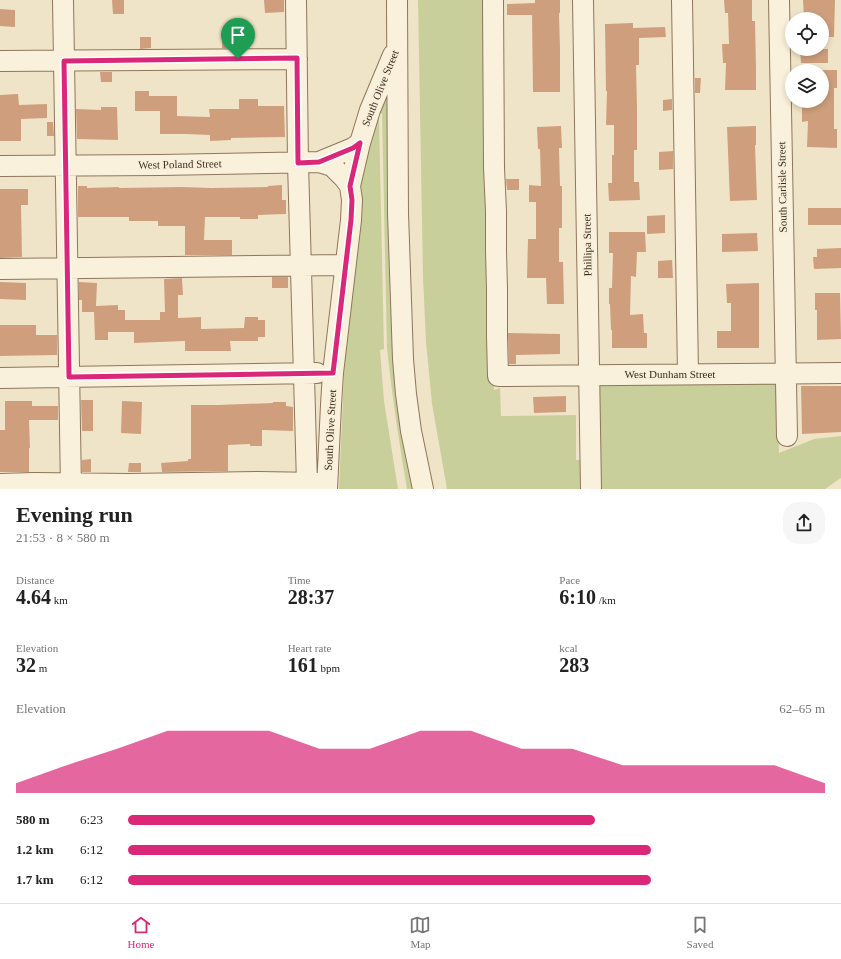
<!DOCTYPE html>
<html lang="en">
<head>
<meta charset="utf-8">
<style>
	body { margin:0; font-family:Georgia,serif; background:#f6f6f6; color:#222; height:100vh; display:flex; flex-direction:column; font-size:15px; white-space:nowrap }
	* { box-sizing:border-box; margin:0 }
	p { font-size:13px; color:#767676 }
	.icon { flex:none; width:22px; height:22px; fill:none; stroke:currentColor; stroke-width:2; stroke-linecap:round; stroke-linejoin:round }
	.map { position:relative; height:489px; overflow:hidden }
	.panel { display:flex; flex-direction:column; background:#fff; flex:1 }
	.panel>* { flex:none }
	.buttons { position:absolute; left:785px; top:12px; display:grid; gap:8px }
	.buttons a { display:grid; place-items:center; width:44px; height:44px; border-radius:50%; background:#fff; box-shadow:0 2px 6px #0003; font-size:20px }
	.pin { position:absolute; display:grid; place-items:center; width:34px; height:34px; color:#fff; margin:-41px -17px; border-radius:50% 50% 50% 0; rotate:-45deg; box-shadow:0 0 4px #0007 }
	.pin .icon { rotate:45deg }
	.round { display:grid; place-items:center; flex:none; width:42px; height:42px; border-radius:16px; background:#f6f6f6 }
	.summary { display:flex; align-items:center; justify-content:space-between; height:68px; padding:0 16px }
	h1 { font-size:22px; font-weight:600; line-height:30px }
	.figures { display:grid; grid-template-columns:repeat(3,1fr); gap:6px; height:68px; padding:4px 16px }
	.figures div { display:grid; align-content:center }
	.figures b { font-size:20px; font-weight:600 }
	.figures small { font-size:11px; font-weight:400 }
	.figures p { font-size:11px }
	.chart { height:112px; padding:8px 16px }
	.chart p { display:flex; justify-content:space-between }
	.chart svg { width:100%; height:72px; margin-top:4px; fill:#db2777; opacity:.7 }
	ul { padding:0 16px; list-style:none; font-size:13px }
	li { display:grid; grid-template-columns:64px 48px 1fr; align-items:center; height:30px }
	li i { height:10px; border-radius:5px; background:#db2777 }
	.menu { display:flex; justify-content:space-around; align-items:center; height:56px; border-top:1px solid #e0e0e0; background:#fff; font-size:11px; color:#767676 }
	.menu a { display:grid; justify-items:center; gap:2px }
	.menu .selected { color:#db2777 }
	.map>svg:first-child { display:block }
</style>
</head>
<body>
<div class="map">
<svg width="841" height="489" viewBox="0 0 841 489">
	<rect width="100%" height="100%" fill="#f0e4c8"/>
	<path fill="#c9cf9b" d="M 418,0 L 488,0 L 494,390 L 500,388 L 501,416 L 576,415 L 576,460 L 583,460 L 584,489 L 447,489 L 432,404 L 426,342 L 423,277 Z
		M 388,85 L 413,489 L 407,489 C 399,442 392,396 387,348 L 382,114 L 377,111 Z
		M 376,114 L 379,116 L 384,349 L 380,350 L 384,401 L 398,489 L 339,489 L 345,350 L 361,203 L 361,194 L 358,182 Z
		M 774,381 L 777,385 L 779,453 L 814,439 L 841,436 L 841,478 L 825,489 L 600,489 L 598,386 L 602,383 Z"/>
	<path fill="#cf9f7d" d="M 112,0 L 124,0 L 124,14 L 113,14 Z
		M 264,0 L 284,0 L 284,12 L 265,13 Z
		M 535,0 L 560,0 L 560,13 L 559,13 L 560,49 L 560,92 L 533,92 L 532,15 L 507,15 L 507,4 L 535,3 Z
		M 724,0 L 752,0 L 752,21 L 755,21 L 756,68 L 756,90 L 725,90 L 726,63 L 723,63 L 722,44 L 729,44 L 728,13 L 725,13 Z
		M 803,0 L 835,0 L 834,37 L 822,37 L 822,19 L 804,19 Z
		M 0,9 L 15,10 L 15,27 L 0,26 Z
		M 633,23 L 633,28 L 665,27 L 666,37 L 639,38 L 639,65 L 636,65 L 637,108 L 637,150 L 634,150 L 634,182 L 639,182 L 640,200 L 609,201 L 608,183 L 612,183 L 612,155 L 614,155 L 614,125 L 606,125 L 607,91 L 606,91 L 605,24 Z
		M 222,36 L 235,36 L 235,48 L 222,48 Z
		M 140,37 L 151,37 L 151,48 L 140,49 Z
		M 800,49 L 828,49 L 828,63 L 801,63 Z
		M 822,70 L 837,70 L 837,88 L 834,88 L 834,129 L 837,129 L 837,148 L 807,147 L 808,121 L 802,122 L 802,104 L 822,103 Z
		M 100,72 L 112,72 L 112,82 L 101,82 Z
		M 695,78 L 701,78 L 700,93 L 695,93 Z
		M 135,91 L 149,91 L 149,96 L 177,96 L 177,116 L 210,117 L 209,109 L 239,109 L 239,99 L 258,99 L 258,106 L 284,106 L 285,137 L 231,138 L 231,140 L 210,141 L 210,135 L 185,134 L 160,134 L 160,111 L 135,111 Z
		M 18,94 L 19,105 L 47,104 L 47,118 L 21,119 L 21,141 L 0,141 L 0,95 Z
		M 672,99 L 672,110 L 663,111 L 663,100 Z
		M 101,107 L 117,107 L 118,140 L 77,139 L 76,109 L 101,110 Z
		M 47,122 L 53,122 L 54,136 L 47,136 Z
		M 561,126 L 562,148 L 559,148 L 560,186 L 562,186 L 562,228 L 559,228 L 559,262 L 563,262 L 564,304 L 547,304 L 546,278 L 527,278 L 528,239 L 536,239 L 536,202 L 529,202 L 529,185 L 541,186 L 540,149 L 538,149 L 537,127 Z
		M 756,126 L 756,145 L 755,145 L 757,200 L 730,201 L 727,127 Z
		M 673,151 L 673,169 L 659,170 L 659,152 Z
		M 506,179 L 519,179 L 519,190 L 507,190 Z
		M 282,185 L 282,200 L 286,200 L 286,214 L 258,215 L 258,219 L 240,219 L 240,217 L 205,217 L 204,240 L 232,240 L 232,255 L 185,255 L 185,226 L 158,226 L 158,221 L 129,221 L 129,217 L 78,217 L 78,186 L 87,186 L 87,188 L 119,187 L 119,188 L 182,187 L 212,188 L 268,187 L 268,186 Z
		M 0,189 L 28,189 L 28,205 L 21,205 L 22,257 L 0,258 Z
		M 808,208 L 841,208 L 841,225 L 808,225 Z
		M 665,215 L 665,233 L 647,234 L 647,216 Z
		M 609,232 L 645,232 L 646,252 L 637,252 L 636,277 L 631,276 L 630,315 L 643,314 L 644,333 L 647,333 L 647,348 L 612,348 L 612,330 L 611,330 L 610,304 L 609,304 L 609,288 L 612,288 L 613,253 L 609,253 Z
		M 757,233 L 758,251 L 722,252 L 722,234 Z
		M 841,248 L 841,268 L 814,269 L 813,257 L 817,257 L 817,249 Z
		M 672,260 L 673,278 L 658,278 L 658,261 Z
		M 272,277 L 288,277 L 288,288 L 272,288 Z
		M 182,278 L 183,295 L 178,295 L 178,318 L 201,317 L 201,329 L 244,328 L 245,317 L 258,317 L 258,320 L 265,320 L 265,337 L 258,337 L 258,341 L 230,341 L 231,351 L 185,351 L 185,341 L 134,343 L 134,332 L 108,332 L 108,340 L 95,340 L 94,312 L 82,312 L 82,300 L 79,300 L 79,282 L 97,283 L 96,306 L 118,305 L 118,310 L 125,310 L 125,320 L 160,320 L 160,312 L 165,312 L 164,279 Z
		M 0,282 L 26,283 L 26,300 L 0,299 Z
		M 759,283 L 759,348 L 717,348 L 717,331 L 731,331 L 731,303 L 727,303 L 726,284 Z
		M 815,293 L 840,293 L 841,339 L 817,340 L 817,310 L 815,310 Z
		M 0,325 L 36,325 L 36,335 L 57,335 L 57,355 L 0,356 Z
		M 508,333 L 560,334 L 560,354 L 516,355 L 516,364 L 509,364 Z
		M 801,386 L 841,386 L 841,432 L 802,434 Z
		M 566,396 L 566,412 L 534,413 L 533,397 Z
		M 81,400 L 93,400 L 93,431 L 82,431 Z
		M 5,401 L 32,401 L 32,406 L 58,406 L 58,420 L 29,420 L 30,448 L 29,448 L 29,472 L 0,472 L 0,430 L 5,430 Z
		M 122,401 L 142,402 L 141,434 L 121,433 Z
		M 273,402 L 286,402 L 286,406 L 293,407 L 293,431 L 262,430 L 262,446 L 250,446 L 250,444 L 228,445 L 228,471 L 162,472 L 161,463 L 188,461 L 188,459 L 191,459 L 191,405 L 218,405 L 273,403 Z
		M 91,459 L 91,472 L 82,472 L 82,460 Z
		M 129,463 L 141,463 L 141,472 L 128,472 Z"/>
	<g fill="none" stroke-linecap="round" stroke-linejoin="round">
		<g stroke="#8d765c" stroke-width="22">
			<path id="minor" d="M 63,0 L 71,489
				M 296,0 L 298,163 L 307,483
				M 397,0 L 398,213 L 403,359 L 406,394 L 411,431 L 423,489
				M 493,0 L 494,168 L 496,211 L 496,251 L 497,289 L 497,336 L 498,376 L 841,373
				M 583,0 L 591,489
				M 682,0 L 688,374
				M 779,0 L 787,436
				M 0,61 L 297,59
				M 319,162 L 353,148 L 360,143
				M 0,166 L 160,165 L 319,162 L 332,166 L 344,178 L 350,186
				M 0,269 L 345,265
				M 0,378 L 317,373
				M 0,484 L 34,483 L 129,484 L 259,482 L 319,483
				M 327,489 L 331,405 L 333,373 L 351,220 L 352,200 L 350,186 L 360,143 L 370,110 L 393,55"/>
		</g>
		<use href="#minor" stroke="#faf1dc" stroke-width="20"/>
	</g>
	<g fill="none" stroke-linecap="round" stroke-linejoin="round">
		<g stroke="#fff" stroke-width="8">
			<path id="route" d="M 297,58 L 298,163 L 319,162 L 353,148 L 360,143 L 350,186 L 352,200 L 351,220 L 333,373 L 69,377 L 64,61 Z"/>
		</g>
		<use href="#route" stroke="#db2777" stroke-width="5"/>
	</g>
	<g text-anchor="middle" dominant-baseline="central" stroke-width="3" stroke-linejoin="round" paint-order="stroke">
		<g font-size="11" fill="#3d2e20" stroke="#f7eed8">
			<text transform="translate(380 88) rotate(-68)">South Olive Street</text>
			<text transform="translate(180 164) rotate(-1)">West Poland Street</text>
			<text transform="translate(782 187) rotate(-91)">South Carlisle Street</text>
			<text transform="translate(587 245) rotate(-91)">Phillipa Street</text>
			<text x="670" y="374">West Dunham Street</text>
			<text transform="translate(330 430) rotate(-87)">South Olive Street</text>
		</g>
	</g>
</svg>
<div class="buttons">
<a><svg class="icon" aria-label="locate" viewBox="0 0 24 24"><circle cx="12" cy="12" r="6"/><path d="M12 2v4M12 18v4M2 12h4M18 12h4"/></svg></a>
<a><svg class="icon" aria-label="layers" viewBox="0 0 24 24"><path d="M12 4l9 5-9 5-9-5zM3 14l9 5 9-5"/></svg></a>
</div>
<div class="pin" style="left:238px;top:59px;background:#1e9e55"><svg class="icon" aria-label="arrive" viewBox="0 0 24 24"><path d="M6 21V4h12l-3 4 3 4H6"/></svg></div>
</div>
<section class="panel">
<div class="summary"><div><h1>Evening run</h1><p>21:53 · 8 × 580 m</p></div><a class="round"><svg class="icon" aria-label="share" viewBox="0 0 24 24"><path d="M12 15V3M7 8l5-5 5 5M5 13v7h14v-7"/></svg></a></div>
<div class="figures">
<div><p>Distance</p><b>4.64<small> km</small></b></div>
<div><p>Time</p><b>28:37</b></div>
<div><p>Pace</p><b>6:10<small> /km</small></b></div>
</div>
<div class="figures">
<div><p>Elevation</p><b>32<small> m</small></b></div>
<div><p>Heart rate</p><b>161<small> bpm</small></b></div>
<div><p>kcal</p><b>283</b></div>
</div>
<div class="chart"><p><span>Elevation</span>62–65 m</p>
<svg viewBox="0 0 160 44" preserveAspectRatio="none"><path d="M0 44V38L10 27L20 17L30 6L40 6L50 6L60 17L70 17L80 6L90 6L100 17L110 17L120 27L130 27L140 27L150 27L160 38V44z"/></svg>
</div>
<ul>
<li><b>580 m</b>6:23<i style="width:67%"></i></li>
<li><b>1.2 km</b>6:12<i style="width:75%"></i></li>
<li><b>1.7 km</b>6:12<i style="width:75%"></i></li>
</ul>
</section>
<nav class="menu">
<a class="selected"><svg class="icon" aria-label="home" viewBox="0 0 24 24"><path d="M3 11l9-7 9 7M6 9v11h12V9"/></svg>Home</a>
<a><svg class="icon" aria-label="map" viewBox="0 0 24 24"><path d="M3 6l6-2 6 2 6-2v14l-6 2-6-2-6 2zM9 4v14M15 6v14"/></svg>Map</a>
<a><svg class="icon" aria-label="saved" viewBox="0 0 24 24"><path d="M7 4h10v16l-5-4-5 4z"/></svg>Saved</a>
</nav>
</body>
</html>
